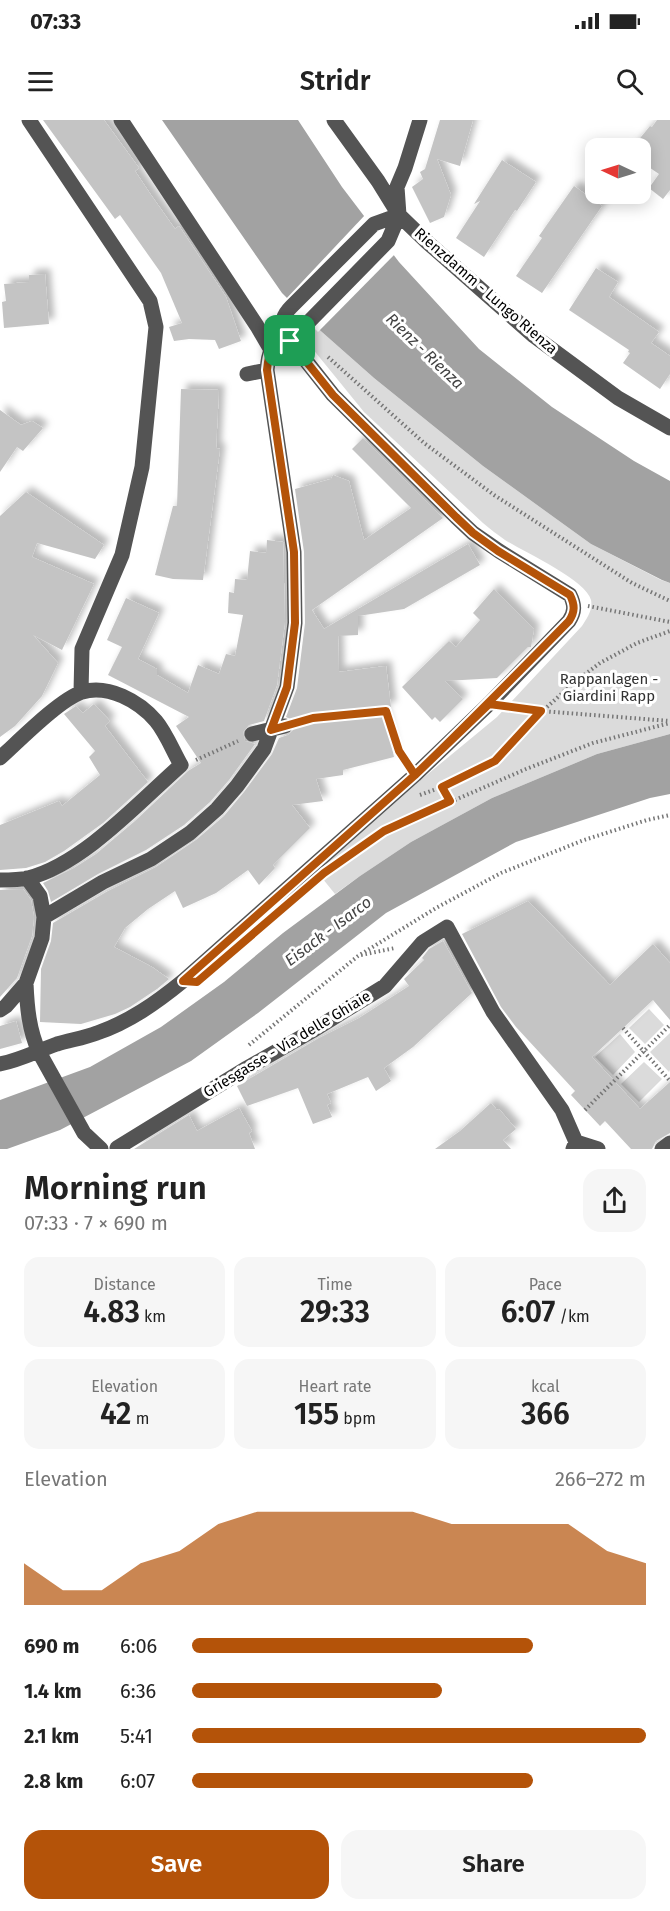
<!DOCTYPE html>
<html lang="en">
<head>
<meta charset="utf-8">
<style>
	body { margin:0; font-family:"Fira Sans",sans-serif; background:#f6f6f6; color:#222; height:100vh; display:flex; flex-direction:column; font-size:22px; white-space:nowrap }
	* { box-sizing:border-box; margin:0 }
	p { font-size:20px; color:#767676 }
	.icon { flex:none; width:33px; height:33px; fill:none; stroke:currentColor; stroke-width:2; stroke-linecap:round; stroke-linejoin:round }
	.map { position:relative; height:1029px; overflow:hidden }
	.details { display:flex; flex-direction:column; background:#fff; flex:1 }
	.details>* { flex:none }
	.needle { width:39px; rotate:274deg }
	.buttons { position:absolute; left:585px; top:18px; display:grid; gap:12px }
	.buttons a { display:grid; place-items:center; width:66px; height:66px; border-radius:12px; background:#fff; box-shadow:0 3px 15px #0003; font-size:30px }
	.pin { position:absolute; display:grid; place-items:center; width:51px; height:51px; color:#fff; margin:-26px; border-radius:12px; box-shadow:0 3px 9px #0006 }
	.round { display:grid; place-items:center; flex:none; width:63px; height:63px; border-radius:18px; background:#f6f6f6 }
	.head { display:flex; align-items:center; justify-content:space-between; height:102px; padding:0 24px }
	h1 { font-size:33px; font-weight:600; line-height:45px }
	.metrics { display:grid; grid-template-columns:repeat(3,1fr); gap:9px; height:102px; padding:6px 24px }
	.metrics div { display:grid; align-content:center; border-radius:15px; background:#f6f6f6; text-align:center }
	.metrics b { font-size:30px; font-weight:600 }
	.metrics small { font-size:16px; font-weight:400 }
	.metrics p { font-size:16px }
	.chart { height:168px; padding:12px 24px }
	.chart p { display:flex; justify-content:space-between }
	.chart svg { width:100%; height:108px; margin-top:6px; fill:#b45309; opacity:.7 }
	.action { display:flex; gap:12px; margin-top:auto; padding:12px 24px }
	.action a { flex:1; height:69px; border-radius:18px; background:#b45309; color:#fff; font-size:24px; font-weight:600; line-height:69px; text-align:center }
	.action a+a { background:#f6f6f6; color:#222 }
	ul { padding:0 24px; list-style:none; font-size:20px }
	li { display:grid; grid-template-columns:96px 72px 1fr; align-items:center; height:45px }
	li i { height:15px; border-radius:8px; background:#b45309 }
	.status { display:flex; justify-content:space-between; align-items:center; height:42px; padding:0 30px; background:#fff; direction:ltr }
	.status svg { height:16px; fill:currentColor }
	header { display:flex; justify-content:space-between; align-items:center; height:78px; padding:0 24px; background:#fff; font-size:27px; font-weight:600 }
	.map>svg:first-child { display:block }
</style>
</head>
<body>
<div class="status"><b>07:33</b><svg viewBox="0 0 49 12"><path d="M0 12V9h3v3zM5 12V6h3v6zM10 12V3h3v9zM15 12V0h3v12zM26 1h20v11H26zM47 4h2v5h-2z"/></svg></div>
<header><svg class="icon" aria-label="menu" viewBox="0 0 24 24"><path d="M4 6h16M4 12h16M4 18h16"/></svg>Stridr<svg class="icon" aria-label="search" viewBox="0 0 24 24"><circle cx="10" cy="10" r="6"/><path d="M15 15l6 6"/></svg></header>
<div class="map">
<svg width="670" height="1029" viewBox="0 0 670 1029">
	<defs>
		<filter id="shadow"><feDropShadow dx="5.5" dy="-5.5" stdDeviation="3" flood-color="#0004"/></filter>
	</defs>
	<rect width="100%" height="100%" fill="#fff"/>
	<path fill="#dbdbdb" d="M 314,205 L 374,258 L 483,346 L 591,424 L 661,460 L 670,463 L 670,614 L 597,634 L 492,678 L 411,722 L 360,756 L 335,774 L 314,748 L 497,597 L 582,506 C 587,498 593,490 591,480 C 586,460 524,432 505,420 C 498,415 490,409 483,403 L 364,292 L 303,217 Z
		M 649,889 L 664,905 L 645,924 L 629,908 Z
		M 670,913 L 670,950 L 669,952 L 650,932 Z
		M 620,914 L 635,932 L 613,955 L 595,937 Z
		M 644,942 L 662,959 L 639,982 L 621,964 Z"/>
	<path fill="#a2a2a2" d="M 162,0 L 298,0 L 342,67 L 399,142 L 479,229 L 552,287 L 634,341 L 670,361 L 670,463 L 662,460 L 591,424 L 483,346 L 374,258 L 314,205 L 282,173 Z
		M 670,614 L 670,674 L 650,678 L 516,722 L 386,793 L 258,893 L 191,941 L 60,1010 L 7,1029 L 0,1029 L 0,980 L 90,947 L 161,907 L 224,862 L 283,813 L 360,756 L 411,722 L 492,678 L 597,634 Z"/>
	<path fill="#fff" d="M 365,95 L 396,133 L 318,212 L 285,180 Z"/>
	<path fill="#c4c4c4" filter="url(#shadow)" d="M 43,0 L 104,0 L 139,48 L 135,51 L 151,75 L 175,109 L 179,106 L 226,177 L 241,221 L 219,229 L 215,220 L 189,219 L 174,221 L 169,207 L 182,203 L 161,153 L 120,95 L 115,99 Z
		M 440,0 L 473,0 L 460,46 L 437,39 L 451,75 L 444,97 L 430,103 L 412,67 L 423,59 L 420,52 L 425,49 Z
		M 657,0 L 670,0 L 670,70 L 663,79 L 649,68 L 659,54 L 640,41 L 640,28 L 632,28 L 650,6 L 652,7 Z
		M 502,40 L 536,62 L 517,91 L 515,90 L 484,137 L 456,118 L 480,81 L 474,84 Z
		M 574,66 L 602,86 L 542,173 L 516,156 L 542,118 L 539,116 Z
		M 596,148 L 618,162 L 609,177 L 659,212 L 651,223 L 670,236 L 670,254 L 660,269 L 623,243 L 630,233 L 628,232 L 629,230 L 569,190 Z
		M 45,154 L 49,204 L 4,208 L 2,182 L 6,181 L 4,164 L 29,162 L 29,155 Z
		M 181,269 L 219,270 L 216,328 L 220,329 L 203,460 L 173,459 L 155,455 L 173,386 L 177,386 Z
		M 0,290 L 21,305 L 32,301 L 43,308 L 23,331 L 17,327 L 0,352 Z
		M 363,318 L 443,398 L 312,490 L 324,509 L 468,424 L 480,445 L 404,489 L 358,496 L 358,515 L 338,516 L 339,552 L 386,546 L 391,587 L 383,588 L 394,637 L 343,650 L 343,655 L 316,659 L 323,681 L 292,685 L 310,708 L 273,745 L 275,748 L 259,765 L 248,750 L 216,773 L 183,788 L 175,771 L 148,789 L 125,808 L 114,827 L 152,847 L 169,859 L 157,869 L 130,887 L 115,894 L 81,904 L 40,902 L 41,849 L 51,821 L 53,803 L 108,771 L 156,747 L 196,720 L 224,696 L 244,672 L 272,634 L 279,618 L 288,615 L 294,609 L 292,600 L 286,597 L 297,568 L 305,503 L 304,432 L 295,369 L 331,359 L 333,355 L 349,361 L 364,420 L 411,388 L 352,329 Z
		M 26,372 L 104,425 L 95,439 L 37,423 L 32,437 L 94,464 L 62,530 L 33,515 L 58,543 L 42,576 L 15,606 L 0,617 L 0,396 Z
		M 267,420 L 283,422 L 285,502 L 277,565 L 264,601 L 249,605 L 243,612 L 245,621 L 255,624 L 229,660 L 210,682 L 184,705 L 146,730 L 98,754 L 51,782 L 48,771 L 43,763 L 74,748 L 96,734 L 135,701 L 188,651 L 201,643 L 176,606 L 189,597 L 108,555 L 122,527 L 107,520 L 126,478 L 159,493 L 138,539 L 157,549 L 157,555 L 188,573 L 198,545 L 219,554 L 226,534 L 235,536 L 243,495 L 228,493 L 229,472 L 234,473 L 235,459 L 247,460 L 250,431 L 266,433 Z
		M 494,469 L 534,509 L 531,527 L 528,527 L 497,558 L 445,561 L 463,579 L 440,602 L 435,597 L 432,600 L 402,567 L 449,521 L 456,527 L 480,500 L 473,493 Z
		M 94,584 L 110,601 L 105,606 L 148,662 L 103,703 L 64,731 L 45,742 L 26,748 L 0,750 L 0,705 L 59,681 L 62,686 L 100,655 L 89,637 L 95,631 L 64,594 L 76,586 L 83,593 Z
		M 23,769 L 31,780 L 34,797 L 32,816 L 17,858 L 0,877 L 0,770 Z
		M 528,781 L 610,865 L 653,824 L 670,843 L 670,900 L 653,880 L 592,937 L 640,989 L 670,962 L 670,1013 L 656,1021 L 652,1029 L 631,1029 L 605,1001 L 600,1006 L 571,975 L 575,971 L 516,907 L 501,887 L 462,814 Z
		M 443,821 L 472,873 L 413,927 L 384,948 L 391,961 L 376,971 L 368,957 L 327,974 L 331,983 L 327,985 L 332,997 L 313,1004 L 298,968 L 247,986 L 237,966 L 319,918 L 359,898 L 409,866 L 404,859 L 424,840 L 422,838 L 429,829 Z
		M 16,901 L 22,923 L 0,929 L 0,906 Z
		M 491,983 L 497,990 L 499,989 L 516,1009 L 503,1020 L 511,1029 L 435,1029 L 460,1011 Z
		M 239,988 L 252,1011 L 249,1013 L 255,1029 L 134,1029 L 189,995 L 197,1011 Z"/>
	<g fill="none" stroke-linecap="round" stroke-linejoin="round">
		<path stroke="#767676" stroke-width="4" stroke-dasharray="1.5 3" stroke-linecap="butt" d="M 328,237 L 424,323 L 494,375 L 632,463 L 670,481
			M 588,486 L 670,502
			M 509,587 L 541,591 L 670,601
			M 300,602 L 313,598 L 386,591 L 399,631 L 405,640
			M 196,640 L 238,621
			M 442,667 L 450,681
			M 420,675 L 442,667 L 495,641 L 519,613 L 572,564 L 600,543 L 637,523 L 670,511
			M 370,721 L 384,711 L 526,649 L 593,623 L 670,603
			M 361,835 L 395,828
			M 623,908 L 670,961
			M 249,925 L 358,836 L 436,788 L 501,753 L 584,720 L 647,700 L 670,695
			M 585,990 L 670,905"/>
		<path stroke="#545454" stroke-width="15" d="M 29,0 L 150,181 L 156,207 L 142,347 L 122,435 L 82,529 L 81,572
			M 121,0 L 257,206 L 271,230
			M 334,0 L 378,61 L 399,95 L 427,122 L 534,216 L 618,278 L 670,308
			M 290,221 L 388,121 L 399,95 L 397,67 L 405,48 L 420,0
			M 247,254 L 267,250
			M 252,614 L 285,606
			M 0,638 C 19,621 59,580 82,572 C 108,564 139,581 156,601 C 166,613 173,631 181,645 C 139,682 83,744 28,758 C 19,760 9,760 0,760
			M 44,797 L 103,762 L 151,739 L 190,713 L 217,689 L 237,666 L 264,629 L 287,567 L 295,503 L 294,432 L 267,250 C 269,231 270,224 290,221
			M 26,863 C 27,887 29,910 39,932 L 84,1013 L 101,1029
			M 0,890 L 6,886 L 26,863 L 42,818 L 44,797 L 40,776 L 27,758
			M 0,944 C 20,940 37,931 57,924 C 70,920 84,918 97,913 C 129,902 156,883 183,861 L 415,655 L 489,584 L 569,501 C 575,492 575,485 570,475 L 499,431 L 473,413 L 456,397 L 333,275 L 284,213 C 281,202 283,195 291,187 L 374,104 L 399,95
			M 576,1022 L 598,1029
			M 117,1028 L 247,948 L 312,911 L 385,866 L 423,822 L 447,807 L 493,892 L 562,990 L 576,1022 L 573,1029
			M 662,1029 L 670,1023"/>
	</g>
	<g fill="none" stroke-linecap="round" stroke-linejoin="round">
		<g stroke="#fff" stroke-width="12">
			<path id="route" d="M 290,221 C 270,224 269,231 267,250 L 294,432 L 295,503 L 287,567 L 271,610 L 313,598 L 386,591 L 399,631 L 415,655 L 489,584 L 541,591 L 495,641 L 442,667 L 450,681 L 384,711 L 324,753 L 197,862 L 183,861 L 415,655 C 467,605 518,553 569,501 C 575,492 575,485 570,475 L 498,431 L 473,413 L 456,397 L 333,275 L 290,221"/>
		</g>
		<use href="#route" stroke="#b45309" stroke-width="8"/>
	</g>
	<g text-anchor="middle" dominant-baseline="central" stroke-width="6" stroke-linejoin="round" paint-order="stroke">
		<g font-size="15" fill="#000" stroke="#fff">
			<text transform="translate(486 171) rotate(41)">Rienzdamm - Lungo Rienza</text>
			<text transform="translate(287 924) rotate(-31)">Griesgasse - Via delle Ghiaie</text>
		</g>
		<g font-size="15" fill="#323232" stroke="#fff">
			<text x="609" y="559">Rappanlagen -<tspan x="609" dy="17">Giardini Rapp</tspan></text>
		</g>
		<g font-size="16" font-style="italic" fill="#434343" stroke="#fff">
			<text transform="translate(425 231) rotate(44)">Rienz - Rienza</text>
			<text transform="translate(328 811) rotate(-37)">Eisack - Isarco</text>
		</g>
	</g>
</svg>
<div class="buttons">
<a><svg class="needle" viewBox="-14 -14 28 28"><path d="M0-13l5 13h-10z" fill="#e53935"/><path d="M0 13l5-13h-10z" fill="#767676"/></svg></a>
</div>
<div class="pin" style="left:290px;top:221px;background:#1e9e55"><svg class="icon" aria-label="arrive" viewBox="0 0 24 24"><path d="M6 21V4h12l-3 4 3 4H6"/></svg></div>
</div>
<section class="details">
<div class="head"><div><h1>Morning run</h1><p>07:33 · 7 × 690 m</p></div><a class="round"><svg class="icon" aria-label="share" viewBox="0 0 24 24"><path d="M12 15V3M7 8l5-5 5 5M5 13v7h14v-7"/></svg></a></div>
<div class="metrics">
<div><p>Distance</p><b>4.83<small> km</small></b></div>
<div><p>Time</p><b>29:33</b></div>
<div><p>Pace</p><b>6:07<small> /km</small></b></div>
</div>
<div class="metrics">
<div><p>Elevation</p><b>42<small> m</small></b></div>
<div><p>Heart rate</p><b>155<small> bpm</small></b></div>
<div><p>kcal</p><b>366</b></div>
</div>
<div class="chart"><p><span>Elevation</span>266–272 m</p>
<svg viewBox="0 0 160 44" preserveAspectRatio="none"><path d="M0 44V27L10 38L20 38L30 27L40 22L50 11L60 6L70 6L80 6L90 6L100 6L110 11L120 11L130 11L140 11L150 22L160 27V44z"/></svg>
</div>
<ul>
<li><b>690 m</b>6:06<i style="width:75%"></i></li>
<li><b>1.4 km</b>6:36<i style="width:55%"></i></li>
<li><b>2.1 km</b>5:41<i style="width:100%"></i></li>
<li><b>2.8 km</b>6:07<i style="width:75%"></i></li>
</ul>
<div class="action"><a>Save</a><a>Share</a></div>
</section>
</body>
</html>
